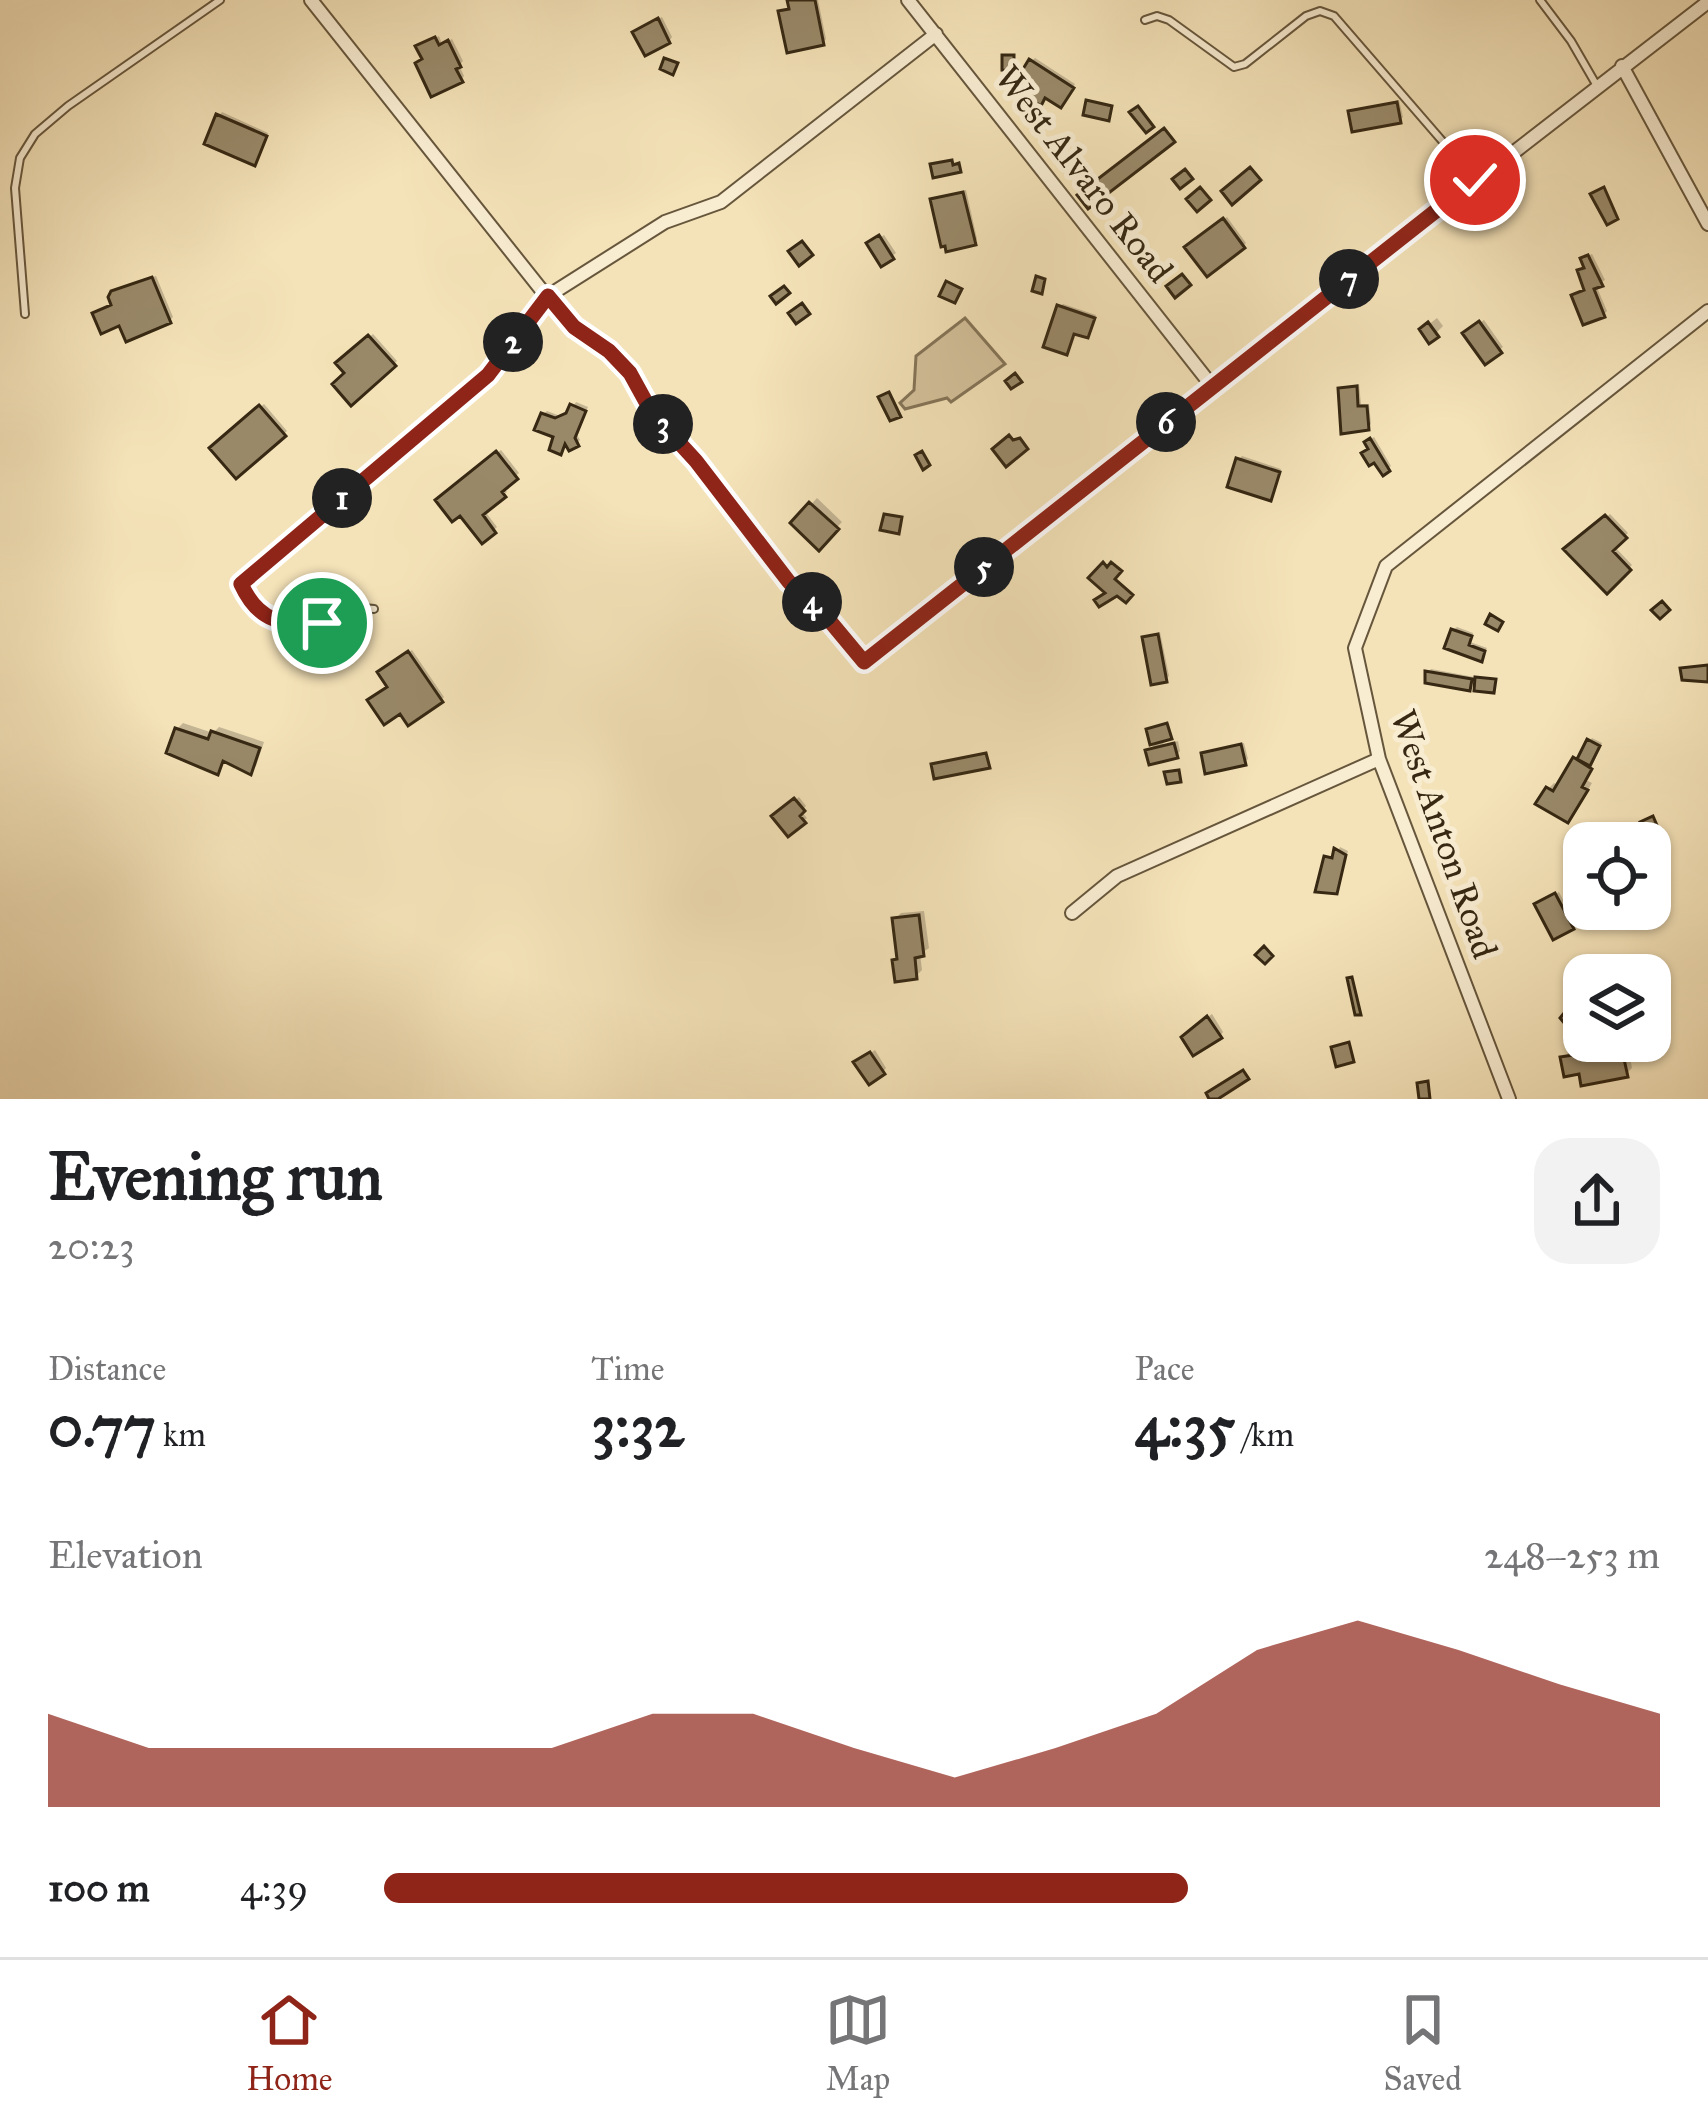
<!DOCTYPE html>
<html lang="en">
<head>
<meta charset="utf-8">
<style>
	body { margin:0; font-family:"IM FELL Great Primer",serif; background:#f2f2f2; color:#202124; height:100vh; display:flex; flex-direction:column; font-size:45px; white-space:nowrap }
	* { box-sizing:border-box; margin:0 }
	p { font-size:39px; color:#757577 }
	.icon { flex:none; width:66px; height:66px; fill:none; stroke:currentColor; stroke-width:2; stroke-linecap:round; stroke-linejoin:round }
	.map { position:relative; height:1099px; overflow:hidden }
	.drawer { display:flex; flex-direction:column; background:#fff; flex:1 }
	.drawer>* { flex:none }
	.controls { position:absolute; left:1563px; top:822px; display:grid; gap:24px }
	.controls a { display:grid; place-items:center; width:108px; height:108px; border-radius:24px; background:#fff; box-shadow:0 3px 9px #0004; font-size:60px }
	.pin { position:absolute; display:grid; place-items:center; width:102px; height:102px; color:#fff; margin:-51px; border:6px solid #fff; border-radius:50%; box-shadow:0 3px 12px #0007 }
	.km { position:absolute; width:60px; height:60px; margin:-30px; border-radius:50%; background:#222; color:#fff; font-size:33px; line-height:60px; text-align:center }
	.round { display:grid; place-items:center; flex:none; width:126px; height:126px; border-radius:36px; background:#f2f2f2 }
	.overview { display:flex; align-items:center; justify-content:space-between; height:204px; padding:0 48px }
	h1 { font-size:66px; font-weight:700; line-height:90px }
	.metrics { display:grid; grid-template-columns:repeat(3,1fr); gap:18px; height:204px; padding:12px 48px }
	.metrics div { display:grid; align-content:center }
	.metrics b { font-size:60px; font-weight:700 }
	.metrics small { font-size:33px; font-weight:400 }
	.metrics p { font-size:33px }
	.chart { height:336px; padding:24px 48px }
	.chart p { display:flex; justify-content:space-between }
	.chart svg { width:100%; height:216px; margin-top:12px; fill:#8f2418; opacity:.7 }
	ul { padding:0 48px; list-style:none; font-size:39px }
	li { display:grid; grid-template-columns:192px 144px 1fr; align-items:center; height:90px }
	li i { height:30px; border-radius:15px; background:#8f2418 }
	.tab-bar { display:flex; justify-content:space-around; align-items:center; height:168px; border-top:3px solid #e0e0e0; background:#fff; font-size:33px; color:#757577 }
	.tab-bar a { display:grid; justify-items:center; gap:6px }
	.tab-bar .current { color:#8f2418 }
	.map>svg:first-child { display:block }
</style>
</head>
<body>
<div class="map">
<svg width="1708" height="1099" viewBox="0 0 1708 1099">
	<rect width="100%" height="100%" fill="#f4e2b8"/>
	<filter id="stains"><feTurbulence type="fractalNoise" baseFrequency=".00167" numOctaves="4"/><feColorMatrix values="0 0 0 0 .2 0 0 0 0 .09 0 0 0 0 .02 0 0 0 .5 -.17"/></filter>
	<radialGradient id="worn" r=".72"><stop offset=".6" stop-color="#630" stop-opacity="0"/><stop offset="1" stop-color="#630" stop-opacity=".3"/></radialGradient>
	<path fill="#d4c29c" stroke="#857558" stroke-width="3" d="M 965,318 L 1005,364 L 951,402 L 947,398 L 905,409 L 900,403 L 914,390 L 916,356 Z"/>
	<path fill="#0003" d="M 790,0 L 818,0 L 826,39 L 823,42 L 782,12 L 792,7 Z
		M 662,17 L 672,37 L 669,41 L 639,29 Z
		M 439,36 L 442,44 L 452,39 L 463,61 L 459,65 L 464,76 L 461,80 L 424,59 L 422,44 Z
		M 1035,58 L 1075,84 L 1064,101 L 1046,95 L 1031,61 Z
		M 1399,100 L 1403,117 L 1399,121 L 1351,112 Z
		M 222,112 L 268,133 L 257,159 L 219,116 Z
		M 966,190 L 977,239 L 974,243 L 934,200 Z
		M 1227,217 L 1246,243 L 1243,246 L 1192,244 Z
		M 884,235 L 896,253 L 892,256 L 870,244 Z
		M 1592,254 L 1605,280 L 1596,285 L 1607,311 L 1604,314 L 1580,271 L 1587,267 L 1587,256 Z
		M 156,276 L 173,317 L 170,320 L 114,304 L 114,293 L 118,289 Z
		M 1063,304 L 1096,315 L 1087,335 L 1059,307 Z
		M 1437,318 L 1443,326 L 1430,339 L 1423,329 Z
		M 1484,320 L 1503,347 L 1485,361 L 1469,330 Z
		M 373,334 L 397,361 L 351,401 L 348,373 L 339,363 Z
		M 1359,384 L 1361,404 L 1369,404 L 1371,424 L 1368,428 L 1341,389 Z
		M 576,402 L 588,407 L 576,433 L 580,440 L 577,443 L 566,441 L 560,451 L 557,435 L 543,414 L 547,411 L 560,416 L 570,412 Z
		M 264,404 L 287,431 L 236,475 L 213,449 Z
		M 1374,437 L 1391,466 L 1383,472 L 1367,442 Z
		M 501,450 L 519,473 L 503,487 L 507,492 L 484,510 L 497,527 L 483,540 L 461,512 L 439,500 Z
		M 1242,456 L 1281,469 L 1270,497 L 1239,459 Z
		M 817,498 L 842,522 L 819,546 L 794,523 Z
		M 1610,514 L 1628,533 L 1614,546 L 1632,565 L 1607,590 L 1585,539 Z
		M 1457,627 L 1473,633 L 1470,642 L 1487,648 L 1481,658 L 1453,630 Z
		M 1160,632 L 1169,676 L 1165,679 L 1145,638 Z
		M 412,650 L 444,697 L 441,700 L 390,686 L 384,669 Z
		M 1431,669 L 1474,677 L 1473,684 L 1479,677 L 1495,679 L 1478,679 L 1469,688 L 1428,672 Z
		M 183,723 L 213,733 L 219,727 L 264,742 L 256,766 L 250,772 L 225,759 L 217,772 L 177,729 Z
		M 1168,724 L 1171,736 L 1162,745 L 1178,741 L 1180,751 L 1177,755 L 1148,751 L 1160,739 L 1149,730 Z
		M 1592,738 L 1602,743 L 1586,780 L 1592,783 L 1574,814 L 1548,789 L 1554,783 L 1560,786 Z
		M 1244,743 L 1248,759 L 1244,762 L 1204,754 Z
		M 799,797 L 806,806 L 801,811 L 807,818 L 789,833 L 775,816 Z
		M 1340,847 L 1348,851 L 1336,891 L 1327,858 L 1336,856 Z
		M 1559,892 L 1575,923 L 1572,927 L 1541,902 Z
		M 924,911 L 929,948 L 920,954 L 922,970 L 916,976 L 900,957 L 895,919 L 901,913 Z
		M 1212,1014 L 1223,1032 L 1220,1036 L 1202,1021 Z
		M 1586,1041 L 1627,1041 L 1632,1068 L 1626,1074 L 1581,1070 L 1564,1058 L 1569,1052 L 1582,1050 Z
		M 875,1050 L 886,1068 L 883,1072 L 861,1060 Z"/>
	<path fill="#998969" stroke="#362813" stroke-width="3" d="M 787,0 L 815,0 L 824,45 L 787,53 L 778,11 L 789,9 Z
		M 658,18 L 670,43 L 645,56 L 632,32 Z
		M 435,37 L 439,45 L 448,40 L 461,67 L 456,69 L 463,82 L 431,97 L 415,63 L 422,59 L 415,46 Z
		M 1002,55 L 1014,55 L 1014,71 L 1002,70 Z
		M 664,58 L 678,63 L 673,75 L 660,69 Z
		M 1029,59 L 1074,88 L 1061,108 L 1045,98 L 1041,106 L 1023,94 L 1028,86 L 1017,79 Z
		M 1086,100 L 1112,106 L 1109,121 L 1083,115 Z
		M 1397,102 L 1401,123 L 1352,132 L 1348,111 Z
		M 1138,106 L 1154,127 L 1146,133 L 1129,112 Z
		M 216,114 L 267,136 L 255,166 L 204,144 Z
		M 1164,128 L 1175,142 L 1088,209 L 1077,195 Z
		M 952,160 L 953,165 L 959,163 L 961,172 L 933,178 L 930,164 Z
		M 1250,167 L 1261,180 L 1232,205 L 1221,191 Z
		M 1185,169 L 1193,179 L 1180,189 L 1172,179 Z
		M 1200,187 L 1211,200 L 1197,212 L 1186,199 Z
		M 1604,187 L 1618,219 L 1607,225 L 1590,194 Z
		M 963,192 L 976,245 L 946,252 L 945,246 L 941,247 L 930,199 Z
		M 1223,218 L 1245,248 L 1207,277 L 1184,247 Z
		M 879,235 L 894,259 L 881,267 L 866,243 Z
		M 802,241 L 813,255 L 799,266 L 788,251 Z
		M 1588,255 L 1603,286 L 1594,289 L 1605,317 L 1583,325 L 1571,295 L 1584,290 L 1577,270 L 1584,268 L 1580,258 Z
		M 1182,274 L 1191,285 L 1175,298 L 1166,286 Z
		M 1036,276 L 1045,279 L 1042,294 L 1032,291 Z
		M 152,277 L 171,323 L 126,342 L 119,326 L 101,334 L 92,313 L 111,305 L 108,297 L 111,291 Z
		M 946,281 L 962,289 L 955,303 L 939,296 Z
		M 784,286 L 790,293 L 776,304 L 770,296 Z
		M 802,303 L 810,314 L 796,324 L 788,313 Z
		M 1057,305 L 1095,318 L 1088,338 L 1074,334 L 1067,355 L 1043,347 Z
		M 1479,321 L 1502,353 L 1485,365 L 1462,333 Z
		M 1428,322 L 1439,337 L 1429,344 L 1419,329 Z
		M 368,335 L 396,366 L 351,406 L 332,384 L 344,373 L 335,363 Z
		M 1015,373 L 1022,382 L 1011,389 L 1005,381 Z
		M 1357,386 L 1358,406 L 1367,406 L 1369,430 L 1341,434 L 1338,388 Z
		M 889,392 L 901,417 L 890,421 L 878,397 Z
		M 570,404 L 586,411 L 575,438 L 579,446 L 569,451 L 565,444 L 561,455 L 549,450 L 553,437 L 534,430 L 541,413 L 555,418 L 566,413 Z
		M 259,405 L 286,436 L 236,479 L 209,448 Z
		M 1009,435 L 1013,440 L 1020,438 L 1028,449 L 1006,467 L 992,449 Z
		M 1370,438 L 1390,471 L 1383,476 L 1374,463 L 1369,466 L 1361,453 L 1368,449 L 1364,442 Z
		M 496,451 L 518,479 L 502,492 L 506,497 L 483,515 L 496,533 L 482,544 L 460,516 L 452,522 L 435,500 Z
		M 922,451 L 930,465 L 923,470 L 915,455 Z
		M 1236,458 L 1280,472 L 1271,501 L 1227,487 Z
		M 809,502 L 839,529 L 819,551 L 790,523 Z
		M 884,514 L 902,517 L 899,534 L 880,530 Z
		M 1605,515 L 1627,538 L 1613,551 L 1631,570 L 1607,594 L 1563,549 Z
		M 1103,562 L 1107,567 L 1111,562 L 1122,571 L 1115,579 L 1133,595 L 1126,603 L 1117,596 L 1099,607 L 1094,600 L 1105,593 L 1088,578 Z
		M 1662,601 L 1670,610 L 1660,619 L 1651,610 Z
		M 1490,614 L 1503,622 L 1498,631 L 1485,624 Z
		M 1451,629 L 1472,636 L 1469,645 L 1485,651 L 1482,662 L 1444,648 Z
		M 1158,634 L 1167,682 L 1151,685 L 1142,637 Z
		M 408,651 L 443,702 L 408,726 L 400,714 L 384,725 L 367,700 L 387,687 L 377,672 Z
		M 1708,665 L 1708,682 L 1682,680 L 1680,668 Z
		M 1425,671 L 1472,679 L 1470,691 L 1425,683 Z
		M 1475,677 L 1496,679 L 1494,693 L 1474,691 Z
		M 1167,723 L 1172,739 L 1150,745 L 1146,729 Z
		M 175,728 L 208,739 L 211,731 L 260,748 L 251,775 L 223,761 L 218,775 L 166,753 Z
		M 1587,739 L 1600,746 L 1590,766 L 1577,759 Z
		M 1174,743 L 1178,758 L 1149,765 L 1145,750 Z
		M 1241,744 L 1246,765 L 1205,774 L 1201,753 Z
		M 986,753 L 990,768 L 934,779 L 931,764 Z
		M 1573,757 L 1592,769 L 1582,787 L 1588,790 L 1568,823 L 1535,804 L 1546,787 L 1553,791 Z
		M 1179,770 L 1181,782 L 1167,784 L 1164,772 Z
		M 794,798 L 805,811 L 800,816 L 806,823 L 788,837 L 771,816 Z
		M 1653,816 L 1659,830 L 1646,836 L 1640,822 Z
		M 1334,848 L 1346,855 L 1337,894 L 1315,892 L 1324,856 L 1332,858 Z
		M 1555,893 L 1574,929 L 1553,940 L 1534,904 Z
		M 919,915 L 924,956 L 915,958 L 917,979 L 895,982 L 892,960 L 897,959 L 892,918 Z
		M 1264,946 L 1273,956 L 1265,964 L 1255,955 Z
		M 1352,977 L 1361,1015 L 1355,1015 L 1347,978 Z
		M 1573,1002 L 1584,1011 L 1584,1025 L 1575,1036 L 1560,1018 Z
		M 1207,1016 L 1222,1038 L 1193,1056 L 1181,1037 Z
		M 1593,1041 L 1620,1041 L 1628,1077 L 1581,1086 L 1579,1074 L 1564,1077 L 1560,1057 L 1580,1054 L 1578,1044 Z
		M 1349,1042 L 1354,1062 L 1336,1067 L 1331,1047 Z
		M 870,1052 L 885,1074 L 869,1085 L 853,1062 Z
		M 1243,1070 L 1249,1079 L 1218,1099 L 1209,1099 L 1206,1093 Z
		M 1428,1081 L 1430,1099 L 1419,1099 L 1417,1083 Z"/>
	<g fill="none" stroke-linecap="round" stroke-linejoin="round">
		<g stroke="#66563c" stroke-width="10">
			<path id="lane" d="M 1540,0 L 1571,41 L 1597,86
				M 1145,20 L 1157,16 L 1169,20 L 1234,67 L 1245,64 L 1306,16 L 1320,11 L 1334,16 L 1476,180
				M 25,314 L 15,188 L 20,158 L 35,134 L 68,106 L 220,0
				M 241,584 C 263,630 305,637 343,606 L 374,609"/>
		</g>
		<g stroke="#66563c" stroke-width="16">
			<path id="street" d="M 311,0 L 559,312 L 609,351 L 630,373 L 652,413 L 696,461 L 789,582 L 819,608 L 864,662 L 1212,386 L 1708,2
				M 908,0 L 1212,386
				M 1622,66 L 1708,224
				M 241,584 L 488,375 L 548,296 L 665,222 L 721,202 L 936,34
				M 1072,913 L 1117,876 L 1379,759
				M 1509,1099 L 1379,759 L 1355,648 L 1386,566 L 1708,311"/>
		</g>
		<use href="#lane" stroke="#f8ecd1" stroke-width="6"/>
		<use href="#street" stroke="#f8ecd1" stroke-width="12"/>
	</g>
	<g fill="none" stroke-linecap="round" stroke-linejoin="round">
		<g stroke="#fff" stroke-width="24">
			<path id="route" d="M 322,623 C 282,625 259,623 241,584 L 488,375 L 548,296 L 574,327 L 609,351 L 630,373 L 652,413 L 696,461 L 789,582 L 819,608 L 864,662 L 1475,180"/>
		</g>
		<use href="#route" stroke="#8f2418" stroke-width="15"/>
	</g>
	<g text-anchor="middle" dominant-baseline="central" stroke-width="10" stroke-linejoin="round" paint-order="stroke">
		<g font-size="36" fill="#362813" stroke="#f8ecd1">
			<text transform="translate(1084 174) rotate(52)">West Alvaro Road</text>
			<text transform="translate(1444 834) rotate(71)">West Anton Road</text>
		</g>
	</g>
	<rect width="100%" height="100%" filter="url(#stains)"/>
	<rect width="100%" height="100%" fill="url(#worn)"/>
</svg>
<div class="controls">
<a><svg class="icon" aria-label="locate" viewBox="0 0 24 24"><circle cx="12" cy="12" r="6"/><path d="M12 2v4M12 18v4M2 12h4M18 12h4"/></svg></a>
<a><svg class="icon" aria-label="layers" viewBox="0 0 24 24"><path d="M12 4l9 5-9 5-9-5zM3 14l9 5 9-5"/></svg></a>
</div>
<div class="pin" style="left:322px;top:623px;background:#1e9e55"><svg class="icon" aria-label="arrive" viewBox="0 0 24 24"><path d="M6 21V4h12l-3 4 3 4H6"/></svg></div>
<div class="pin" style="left:1475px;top:180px;background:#d93025"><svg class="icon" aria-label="check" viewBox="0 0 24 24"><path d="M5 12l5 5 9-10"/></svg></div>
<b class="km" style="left:342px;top:498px">1</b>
<b class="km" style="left:513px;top:342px">2</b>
<b class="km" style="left:663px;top:424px">3</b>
<b class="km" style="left:812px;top:602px">4</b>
<b class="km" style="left:984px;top:567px">5</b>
<b class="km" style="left:1166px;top:422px">6</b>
<b class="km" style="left:1349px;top:279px">7</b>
</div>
<section class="drawer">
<div class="overview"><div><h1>Evening run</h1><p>20:23</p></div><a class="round"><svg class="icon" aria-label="share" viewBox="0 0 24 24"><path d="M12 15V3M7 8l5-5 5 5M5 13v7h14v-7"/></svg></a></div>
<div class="metrics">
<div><p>Distance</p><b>0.77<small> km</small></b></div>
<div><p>Time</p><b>3:32</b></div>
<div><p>Pace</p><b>4:35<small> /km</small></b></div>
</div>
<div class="chart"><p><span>Elevation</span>248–253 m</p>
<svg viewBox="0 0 160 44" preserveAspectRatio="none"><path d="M0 44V25L10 32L20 32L30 32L40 32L50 32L60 25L70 25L80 32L90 38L100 32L110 25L120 12L130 6L140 12L150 19L160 25V44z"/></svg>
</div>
<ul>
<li><b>100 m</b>4:39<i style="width:63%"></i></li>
</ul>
</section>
<nav class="tab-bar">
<a class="current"><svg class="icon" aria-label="home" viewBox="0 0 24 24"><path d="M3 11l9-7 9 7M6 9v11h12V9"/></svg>Home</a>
<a><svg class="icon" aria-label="map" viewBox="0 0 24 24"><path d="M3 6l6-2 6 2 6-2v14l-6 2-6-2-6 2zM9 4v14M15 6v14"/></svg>Map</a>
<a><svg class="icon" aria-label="saved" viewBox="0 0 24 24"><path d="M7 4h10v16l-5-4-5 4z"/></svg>Saved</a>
</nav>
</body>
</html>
